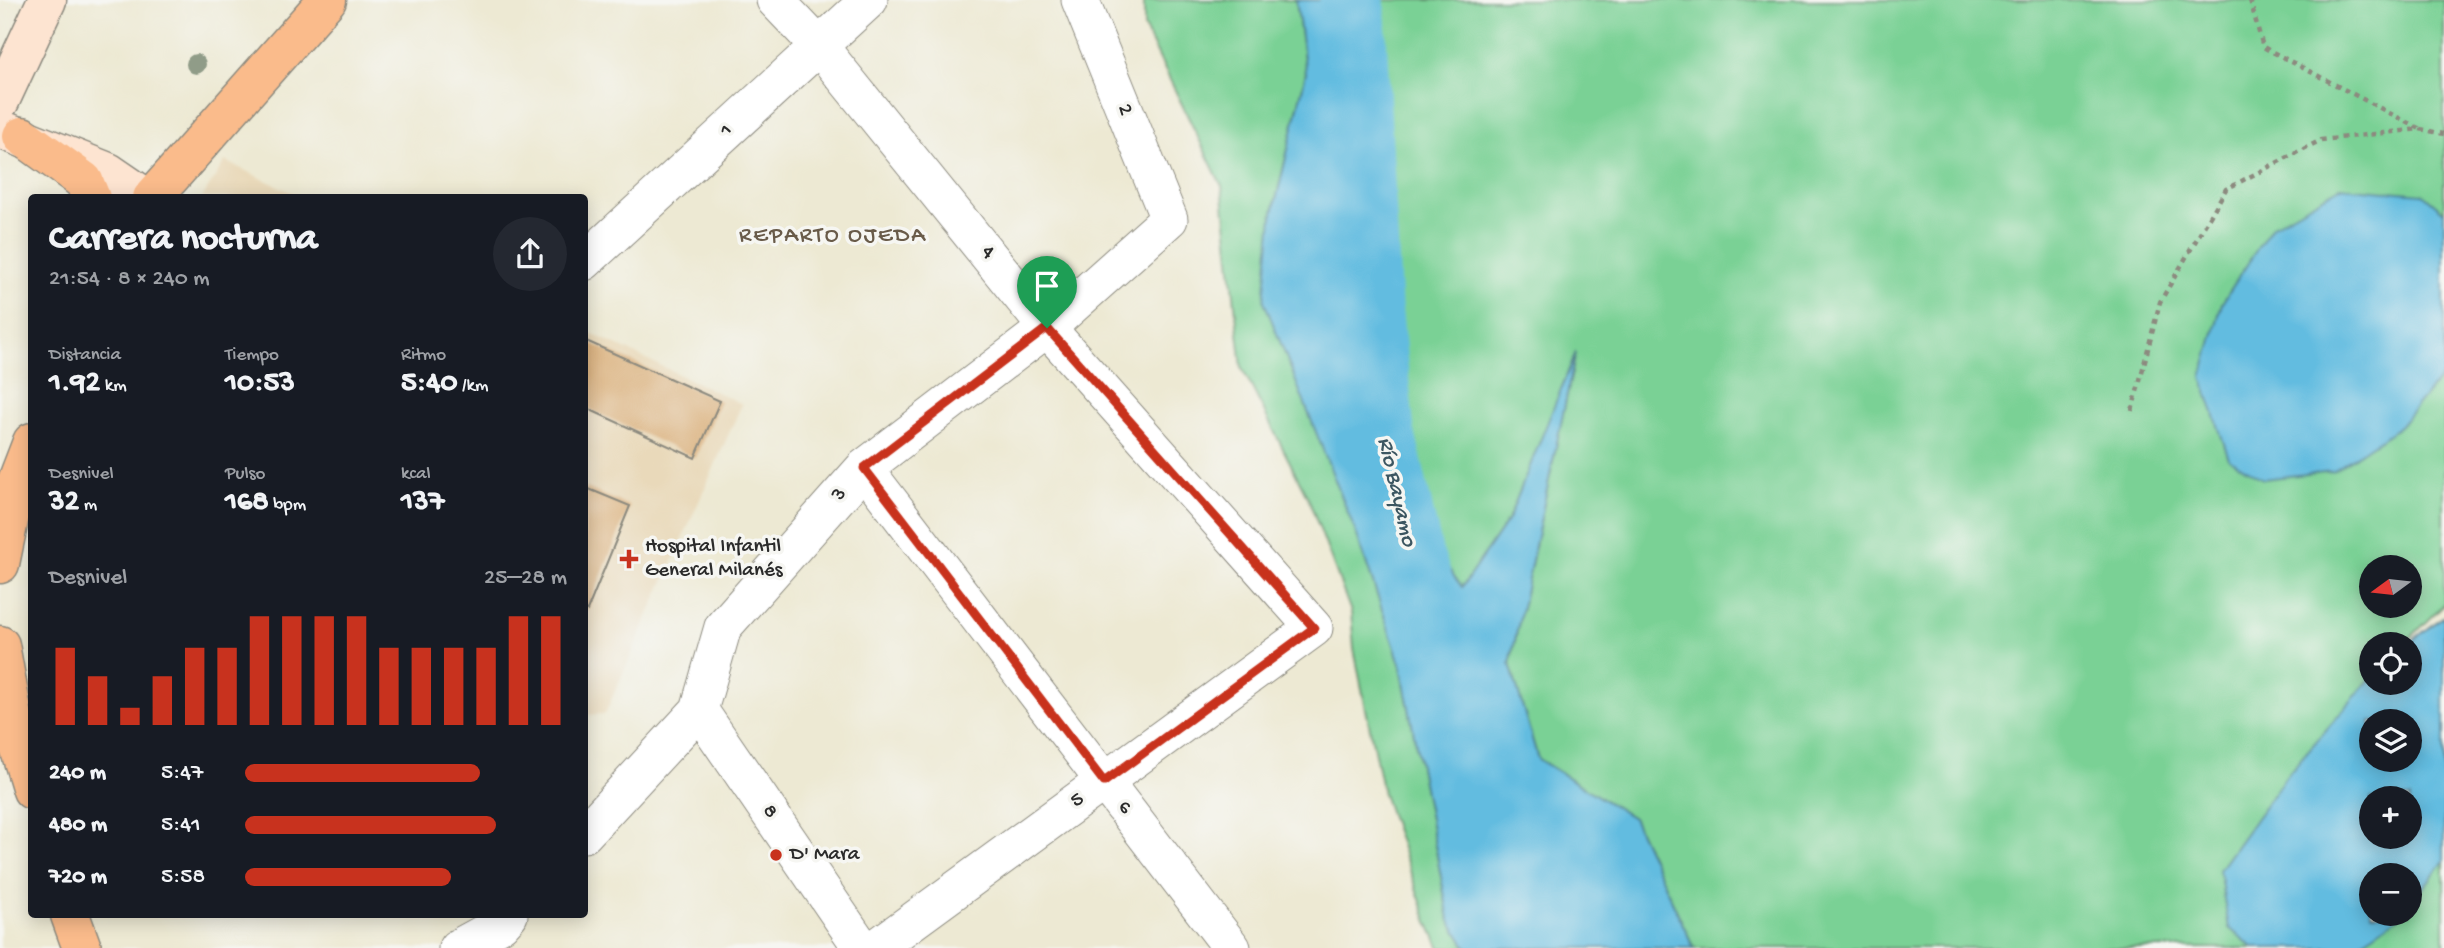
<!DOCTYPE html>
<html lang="es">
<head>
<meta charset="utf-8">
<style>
	body { margin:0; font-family:"Gochi Hand",sans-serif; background:#242831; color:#f1f3f6; height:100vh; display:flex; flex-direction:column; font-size:26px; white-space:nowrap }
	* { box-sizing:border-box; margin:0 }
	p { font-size:23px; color:#9ea1a6 }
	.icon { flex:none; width:38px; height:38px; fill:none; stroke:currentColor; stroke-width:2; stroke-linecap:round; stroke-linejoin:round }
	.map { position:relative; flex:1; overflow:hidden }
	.sheet { position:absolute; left:28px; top:194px; width:560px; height:724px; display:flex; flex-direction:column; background:#171b24; border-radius:7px; box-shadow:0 4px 18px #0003 }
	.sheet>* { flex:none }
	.needle { width:46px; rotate:255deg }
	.fabs { position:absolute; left:2359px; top:555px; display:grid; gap:14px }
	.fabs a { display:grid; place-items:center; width:63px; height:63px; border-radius:50%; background:#171b24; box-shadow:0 4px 18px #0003; font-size:35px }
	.pin { position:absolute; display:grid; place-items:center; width:60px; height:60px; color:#fff; margin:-72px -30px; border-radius:50% 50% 50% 0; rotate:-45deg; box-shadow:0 0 7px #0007 }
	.pin .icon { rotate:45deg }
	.round { display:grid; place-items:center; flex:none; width:74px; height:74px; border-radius:37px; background:#242831 }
	.head { display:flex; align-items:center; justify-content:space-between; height:119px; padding:0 21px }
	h1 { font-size:38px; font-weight:700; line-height:52px }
	.metrics { display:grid; grid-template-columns:repeat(3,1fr); gap:10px; height:119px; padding:7px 21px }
	.metrics div { display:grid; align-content:center }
	.metrics b { font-size:30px; font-weight:700 }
	.metrics small { font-size:19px; font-weight:400 }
	.metrics p { font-size:19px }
	.chart { height:196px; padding:14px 21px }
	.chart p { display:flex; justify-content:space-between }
	.chart svg { width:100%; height:126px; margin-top:7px; stroke:#c8321e; stroke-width:6 }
	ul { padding:0 21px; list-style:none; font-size:23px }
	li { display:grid; grid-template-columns:112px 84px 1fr; align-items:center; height:52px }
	li i { height:18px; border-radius:9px; background:#c8321e }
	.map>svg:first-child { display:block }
</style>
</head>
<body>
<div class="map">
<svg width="2444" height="948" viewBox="0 0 2444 948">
	<rect width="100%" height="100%" fill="#f6f6f2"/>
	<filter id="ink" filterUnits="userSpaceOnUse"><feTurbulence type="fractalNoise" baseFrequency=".0143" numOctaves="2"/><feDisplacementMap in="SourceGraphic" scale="14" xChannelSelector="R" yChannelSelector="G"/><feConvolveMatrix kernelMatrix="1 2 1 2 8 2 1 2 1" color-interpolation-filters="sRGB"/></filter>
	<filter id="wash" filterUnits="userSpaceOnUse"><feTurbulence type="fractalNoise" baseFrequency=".00686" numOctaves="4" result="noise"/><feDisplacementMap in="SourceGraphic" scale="28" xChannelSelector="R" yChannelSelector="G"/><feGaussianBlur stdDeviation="1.57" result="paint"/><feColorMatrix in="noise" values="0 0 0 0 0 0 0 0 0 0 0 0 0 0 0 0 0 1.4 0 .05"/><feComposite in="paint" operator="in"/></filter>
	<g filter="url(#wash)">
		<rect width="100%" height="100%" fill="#ede9d3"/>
		<path fill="#e9d9ba" d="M 225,161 L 303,198 L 202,198 Z
			M 584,330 L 742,404 L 605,714 L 585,715 Z"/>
		<path fill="#7ad195" stroke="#527e60" stroke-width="2" fill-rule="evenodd" d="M 1144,0 L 1296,0 L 1306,73 L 1272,217 L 1358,538 L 1401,666 L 1449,919 L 1467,948 L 1440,948 L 1428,922 L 1383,794 L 1354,649 L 1351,612 L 1308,498 L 1242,368 L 1222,186 L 1144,27 Z
			M 1332,0 L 2444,0 L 2444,605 L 2404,644 L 2371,644 L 2371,682 L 2410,682 L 2408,644 L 2444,616 L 2444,948 L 1694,948 L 1633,818 L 1538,759 L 1510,664 L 1575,357 L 1509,518 L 1462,588 L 1376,470 L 1337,265 ZM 2371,567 L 2410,567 L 2410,606 L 2371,606 ZM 2371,721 L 2410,721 L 2410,760 L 2371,760 ZM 2371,798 L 2410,798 L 2410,836 L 2371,836 ZM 2371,875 L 2410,875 L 2410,914 L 2371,914 Z"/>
		<path fill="#62bce0" stroke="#467486" stroke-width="2" fill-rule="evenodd" d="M 1296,0 L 1332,0 L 1337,265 L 1376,469 L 1462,587 L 1509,518 L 1576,352 L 1510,664 L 1538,759 L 1633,818 L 1694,948 L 1467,948 L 1449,919 L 1401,666 L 1358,538 L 1264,301 L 1272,217 L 1306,73 Z
			M 2340,187 L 2423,194 L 2444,212 L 2444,374 L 2399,427 L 2333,471 L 2263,479 L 2229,459 L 2202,377 L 2222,303 L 2272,226 Z
			M 2444,616 L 2444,861 L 2410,905 L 2410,875 L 2371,875 L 2371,914 L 2403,914 L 2352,948 L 2254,948 L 2229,928 L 2219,870 L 2286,776 L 2371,678 L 2371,682 L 2410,682 L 2408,644 ZM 2371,721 L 2410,721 L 2410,760 L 2371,760 ZM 2371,798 L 2410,798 L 2410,836 L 2371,836 Z"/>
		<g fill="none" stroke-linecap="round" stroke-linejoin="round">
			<path stroke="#62bce0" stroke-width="65" d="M 1352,0 L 1369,306 L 1382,433 L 1411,557 L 1421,585"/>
		</g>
		<g id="blocks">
			<path fill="#dcb482" d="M 584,340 L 720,401 L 695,458 L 584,407 Z
				M 584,487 L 630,506 L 587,611 L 584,610 Z"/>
		</g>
	</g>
	<g filter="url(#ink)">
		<use href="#blocks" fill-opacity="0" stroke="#8c8a7f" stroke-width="2"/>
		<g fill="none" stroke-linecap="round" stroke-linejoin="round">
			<g stroke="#8c8a7f" stroke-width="39">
				<path id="street" d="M 775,0 L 819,46 L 1047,328 L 1314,628 L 876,948
					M 584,262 L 869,0
					M 864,468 L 1232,948
					M 699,710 L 862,948
					M 584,834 L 699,710 L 723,627 L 864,468 L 1047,328 L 1169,219 L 1080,0
					M 457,948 L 501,924 L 509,915"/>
			</g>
			<g stroke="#8c8a7f" stroke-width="41">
				<path id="secondary" d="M 0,101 L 47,0
					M 0,129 L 108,172 L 146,198"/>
			</g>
			<g stroke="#8c8a7f" stroke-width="41">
				<path id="primary" d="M 22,136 L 84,181 L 91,198
					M 152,198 L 327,0
					M 0,564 L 17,481 L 32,442
					M 0,645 L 18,744 L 32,790
					M 70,915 L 82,948"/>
			</g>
			<path stroke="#8c8a7f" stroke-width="4.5" stroke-dasharray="5 5" stroke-linecap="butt" d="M 2250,0 L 2263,47 L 2420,129
				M 2132,411 L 2160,302 L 2226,189 L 2321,140 L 2420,129 L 2444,134"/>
			<use href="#street" stroke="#fff" stroke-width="37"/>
			<use href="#secondary" stroke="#fde4d1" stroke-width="38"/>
			<use href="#primary" stroke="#fabb8b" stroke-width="38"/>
		</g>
		<circle fill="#909c88" cx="196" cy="64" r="10"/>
	</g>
	<g fill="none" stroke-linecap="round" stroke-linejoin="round" filter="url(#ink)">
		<g stroke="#fff" stroke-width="14">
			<path id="route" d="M 1047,328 L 1314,628 L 1104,782 L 864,468 Z"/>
		</g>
		<use href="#route" stroke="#c8321e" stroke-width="9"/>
	</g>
	<g fill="#c8321e" stroke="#f6f6f2" stroke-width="2.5">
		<path d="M625.5 548.5h7v7h7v7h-7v7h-7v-7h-7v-7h7z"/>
		<circle cx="776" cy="855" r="7"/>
	</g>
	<g text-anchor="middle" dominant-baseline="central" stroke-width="7" stroke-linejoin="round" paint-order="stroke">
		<g font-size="21" fill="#2b2b2b" stroke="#f6f6f2">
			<text transform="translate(1124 110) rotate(68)">2</text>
			<text transform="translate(727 131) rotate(-43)">1</text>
			<text transform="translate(987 253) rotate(51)">4</text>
			<text transform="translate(840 495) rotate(-49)">3</text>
			<text transform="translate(1078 801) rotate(-36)">5</text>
			<text transform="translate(1124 808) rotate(52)">6</text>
			<text transform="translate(769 812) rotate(56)">8</text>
		</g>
		<g font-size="21" fill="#2b2b2b" stroke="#f6f6f2" text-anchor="start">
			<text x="645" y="547">Hospital Infantil<tspan x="645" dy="24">General Milanés</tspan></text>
			<text x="790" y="855">D' Mara</text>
		</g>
		<g font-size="23" letter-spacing="2" fill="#695b49" stroke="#f6f6f2">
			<text x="833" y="236">REPARTO OJEDA</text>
		</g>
		<g font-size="23" font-style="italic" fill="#3c5661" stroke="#f6f6f2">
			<text transform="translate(1396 492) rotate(77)">Río Bayamo</text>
		</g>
	</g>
</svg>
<div class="fabs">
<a><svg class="needle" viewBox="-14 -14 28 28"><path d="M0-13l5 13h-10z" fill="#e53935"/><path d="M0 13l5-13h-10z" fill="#9ea1a6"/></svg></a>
<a><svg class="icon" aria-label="locate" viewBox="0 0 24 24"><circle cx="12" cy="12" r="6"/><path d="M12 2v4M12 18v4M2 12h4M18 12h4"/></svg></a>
<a><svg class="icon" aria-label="layers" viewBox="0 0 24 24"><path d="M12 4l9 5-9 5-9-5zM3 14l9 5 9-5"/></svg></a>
<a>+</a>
<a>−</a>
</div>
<div class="pin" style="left:1047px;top:328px;background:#1e9e55"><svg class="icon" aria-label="arrive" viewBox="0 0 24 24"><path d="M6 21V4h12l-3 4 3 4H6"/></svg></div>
<section class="sheet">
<div class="head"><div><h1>Carrera nocturna</h1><p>21:54 · 8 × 240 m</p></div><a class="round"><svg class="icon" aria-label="share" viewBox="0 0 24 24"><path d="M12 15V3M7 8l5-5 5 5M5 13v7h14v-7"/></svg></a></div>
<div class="metrics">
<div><p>Distancia</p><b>1.92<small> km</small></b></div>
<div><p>Tiempo</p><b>10:53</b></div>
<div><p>Ritmo</p><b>5:40<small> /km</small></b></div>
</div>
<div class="metrics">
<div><p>Desnivel</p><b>32<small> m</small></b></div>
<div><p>Pulso</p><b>168<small> bpm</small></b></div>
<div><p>kcal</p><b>137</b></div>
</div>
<div class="chart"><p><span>Desnivel</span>25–28 m</p>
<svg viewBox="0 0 160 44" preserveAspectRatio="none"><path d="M5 44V17M15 44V27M25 44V38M35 44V27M45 44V17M55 44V17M65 44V6M75 44V6M85 44V6M95 44V6M105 44V17M115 44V17M125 44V17M135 44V17M145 44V6M155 44V6"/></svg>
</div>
<ul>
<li><b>240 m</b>5:47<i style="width:73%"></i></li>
<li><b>480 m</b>5:41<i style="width:78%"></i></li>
<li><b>720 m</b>5:58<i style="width:64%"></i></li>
</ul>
</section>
</div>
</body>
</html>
